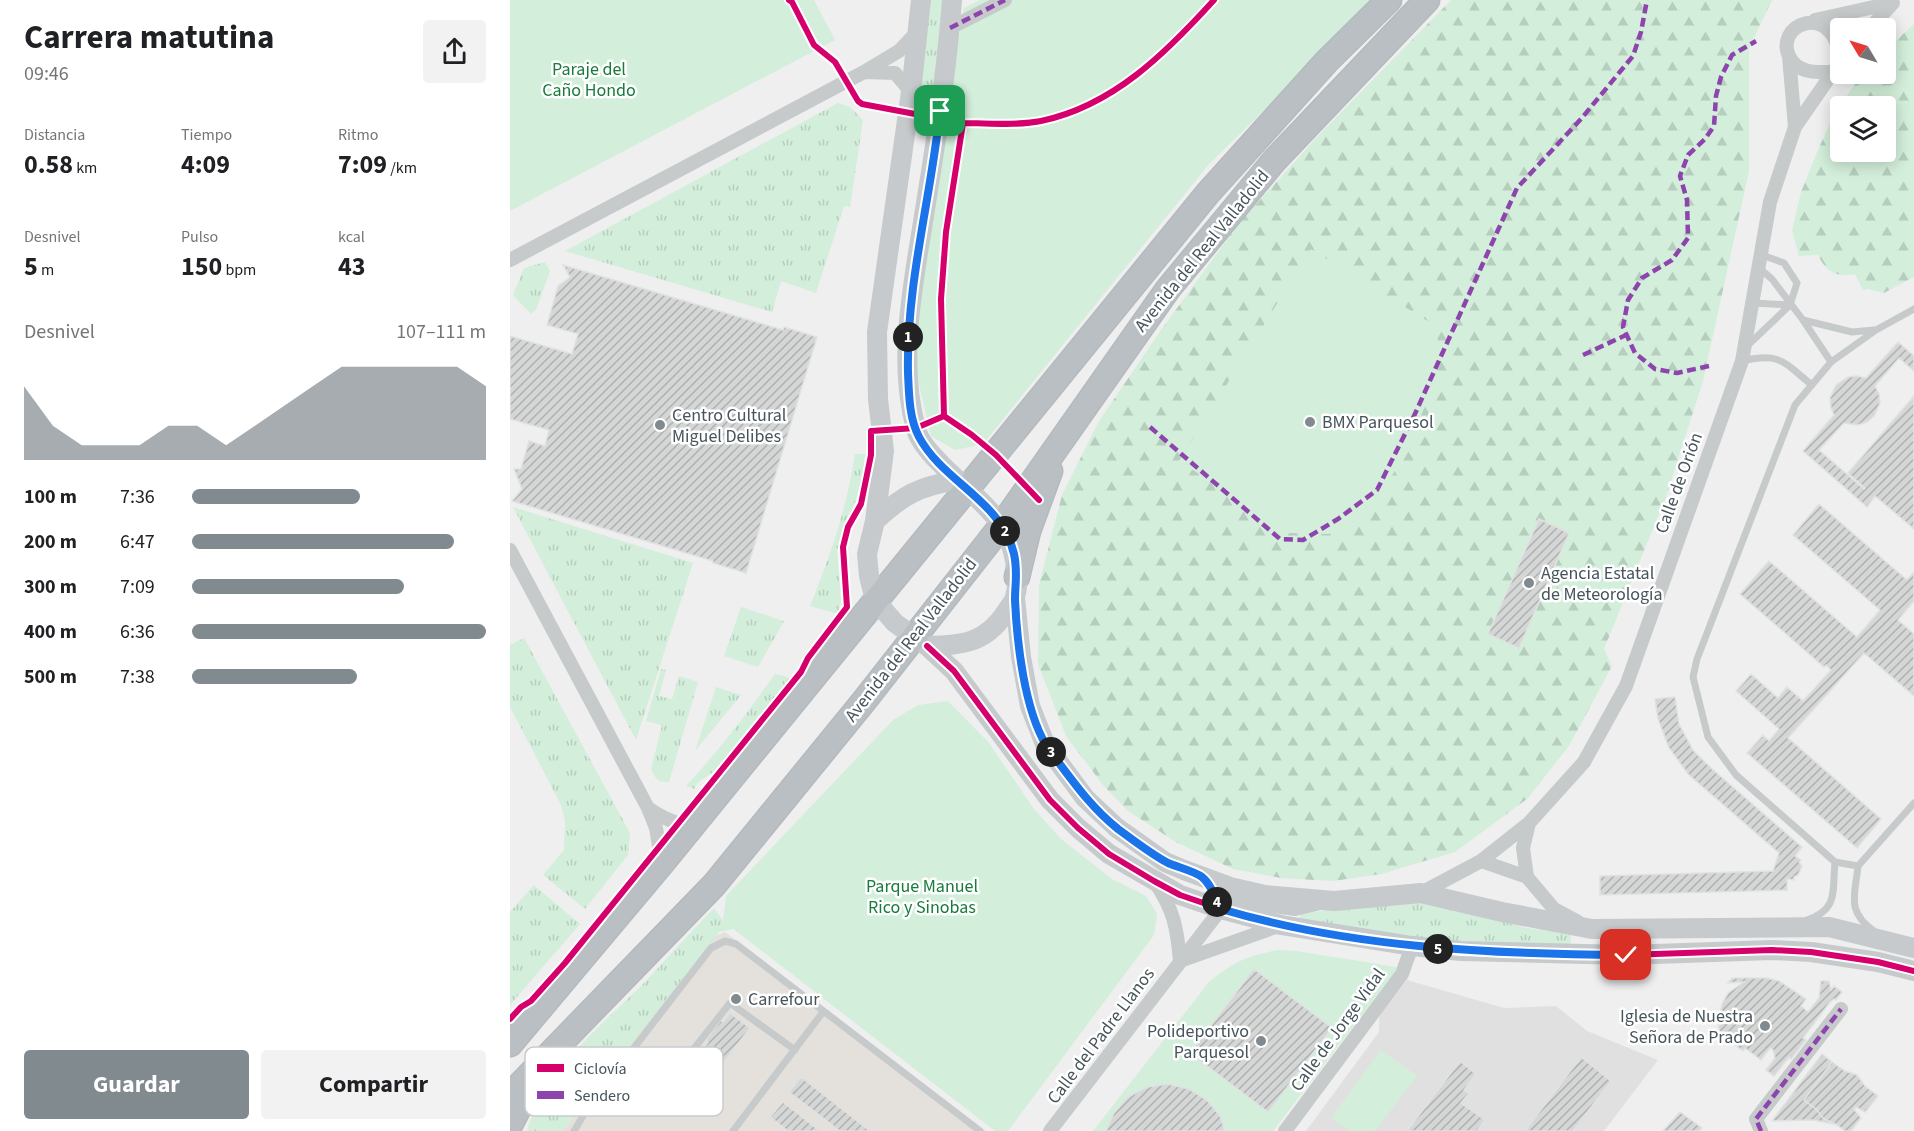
<!DOCTYPE html>
<html lang="es">
<head>
<meta charset="utf-8">
<style>
	body { margin:0; font-family:"Source Sans 3",sans-serif; background:#f2f2f2; color:#202124; height:100vh; display:flex; flex-direction:column; font-size:22px; white-space:nowrap }
	* { box-sizing:border-box; margin:0 }
	p { font-size:20px; color:#757577 }
	.icon { flex:none; width:33px; height:33px; fill:none; stroke:currentColor; stroke-width:2; stroke-linecap:round; stroke-linejoin:round }
	.map { position:relative; flex:1; overflow:hidden }
	.drawer { display:flex; flex-direction:column; background:#fff; width:510px }
	.drawer>* { flex:none }
	.needle { width:39px; rotate:308deg }
	.fabs { position:absolute; left:1320px; top:18px; display:grid; gap:12px }
	.fabs a { display:grid; place-items:center; width:66px; height:66px; border-radius:6px; background:#fff; box-shadow:0 3px 15px #0003; font-size:30px }
	.pin { position:absolute; display:grid; place-items:center; width:51px; height:51px; color:#fff; margin:-26px; border-radius:12px; box-shadow:0 3px 9px #0006 }
	.km { position:absolute; width:30px; height:30px; margin:-15px; border-radius:50%; background:#222; color:#fff; font-size:16px; line-height:30px; text-align:center }
	.round { display:grid; place-items:center; flex:none; width:63px; height:63px; border-radius:6px; background:#f2f2f2 }
	.summary { display:flex; align-items:center; justify-content:space-between; height:102px; padding:0 24px }
	h1 { font-size:33px; font-weight:700; line-height:45px }
	.stats { display:grid; grid-template-columns:repeat(3,1fr); gap:9px; height:102px; padding:6px 24px }
	.stats div { display:grid; align-content:center }
	.stats b { font-size:26px; font-weight:700 }
	.stats small { font-size:16px; font-weight:400 }
	.stats p { font-size:16px }
	.chart { height:168px; padding:12px 24px }
	.chart p { display:flex; justify-content:space-between }
	.chart svg { width:100%; height:108px; margin-top:6px; fill:#818a8f; opacity:.7 }
	.cta { display:flex; gap:12px; margin-top:auto; padding:12px 24px }
	.cta a { flex:1; height:69px; border-radius:6px; background:#818a8f; color:#fff; font-size:24px; font-weight:700; line-height:69px; text-align:center }
	.cta a+a { background:#f2f2f2; color:#202124 }
	ul { padding:0 24px; list-style:none; font-size:20px }
	li { display:grid; grid-template-columns:96px 72px 1fr; align-items:center; height:45px }
	li i { height:15px; border-radius:8px; background:#818a8f }
	main { display:flex; flex:1; min-height:0 }
	.map>svg:first-child { display:block }
</style>
</head>
<body>
<main>
<section class="drawer">
<div class="summary"><div><h1>Carrera matutina</h1><p>09:46</p></div><a class="round"><svg class="icon" aria-label="share" viewBox="0 0 24 24"><path d="M12 15V3M7 8l5-5 5 5M5 13v7h14v-7"/></svg></a></div>
<div class="stats">
<div><p>Distancia</p><b>0.58<small> km</small></b></div>
<div><p>Tiempo</p><b>4:09</b></div>
<div><p>Ritmo</p><b>7:09<small> /km</small></b></div>
</div>
<div class="stats">
<div><p>Desnivel</p><b>5<small> m</small></b></div>
<div><p>Pulso</p><b>150<small> bpm</small></b></div>
<div><p>kcal</p><b>43</b></div>
</div>
<div class="chart"><p><span>Desnivel</span>107–111 m</p>
<svg viewBox="0 0 160 44" preserveAspectRatio="none"><path d="M0 44V14L10 30L20 38L30 38L40 38L50 30L60 30L70 38L80 30L90 22L100 14L110 6L120 6L130 6L140 6L150 6L160 14V44z"/></svg>
</div>
<ul>
<li><b>100 m</b>7:36<i style="width:57%"></i></li>
<li><b>200 m</b>6:47<i style="width:89%"></i></li>
<li><b>300 m</b>7:09<i style="width:72%"></i></li>
<li><b>400 m</b>6:36<i style="width:100%"></i></li>
<li><b>500 m</b>7:38<i style="width:56%"></i></li>
</ul>
<div class="cta"><a>Guardar</a><a>Compartir</a></div>
</section>
<div class="map">
<svg width="1404" height="1131" viewBox="0 0 1404 1131">
	<defs>
		<pattern id="grass-tufts" width="24" height="20" patternUnits="userSpaceOnUse" patternTransform="scale(1.5)"><rect width="24" height="20" fill="#d3eeda"/><path d="M3 7l-1-3M5 7V3M7 7l1-3M15 17l-1-3M17 17v-4M19 17l1-3" fill="none" stroke="#b6cebd"/></pattern>
		<pattern id="forest-firs" width="22" height="20" patternUnits="userSpaceOnUse" patternTransform="scale(1.5)"><rect width="22" height="20" fill="#d3eeda"/><path d="M5 1l3.5 6h-7zM16 11l3.5 6h-7z" fill="#b6cebd"/></pattern>
		<pattern id="building-hatch" width="6" height="6" patternUnits="userSpaceOnUse" patternTransform="scale(1.5)"><rect width="6" height="6" fill="#d5d7d7"/><path d="M-1 1l2-2M0 6l6-6M5 7l2-2" fill="none" stroke="#afb1b1"/></pattern>
	</defs>
	<rect width="100%" height="100%" fill="#efefef"/>
	<path fill="#e4e1dd" d="M 215,932 L 476,1131 L 47,1131 L 200,938 Z"/>
	<path fill="#e1e0e1" d="M 897,980 L 994,1008 L 1046,1006 L 1077,1031 L 1148,1060 L 1094,1131 L 796,1131 L 869,1032 L 869,1015 Z"/>
	<path fill="url(#grass-tufts)" d="M 419,0 L 434,0 L 424,104 L 409,102 Z
		M 328,103 L 340,107 L 353,120 L 340,207 L 334,206 L 306,293 L 271,281 L 262,312 L 55,251 Z
		M 35,262 L 40,271 L 26,310 L 21,314 L 3,295 L 14,268 Z
		M 345,454 L 355,454 L 353,475 L 346,500 L 327,550 L 331,601 L 328,614 L 300,606 C 320,557 337,507 345,454 Z
		M 3,507 L 183,563 L 126,740 Z
		M 231,607 L 274,621 L 248,667 L 214,656 Z
		M 14,638 L 120,833 L 118,855 L 75,909 L 33,875 L 54,850 L 55,821 L 51,805 L 0,707 L 0,645 Z
		M 151,669 L 156,670 L 149,696 L 162,699 L 169,676 L 188,682 L 159,782 C 148,783 145,778 141,769 L 152,725 L 136,721 Z
		M 265,674 L 281,678 L 210,768 L 188,782 L 184,789 L 176,786 C 209,751 237,713 265,674 Z
		M 206,687 L 231,695 L 185,751 Z
		M 24,885 L 70,924 L 0,1005 L 0,912 Z
		M 916,902 L 1017,928 L 1061,934 L 1060,946 L 972,945 L 905,939 L 789,920 L 791,914 L 853,904 Z
		M 204,908 L 213,921 L 224,929 L 209,932 L 53,1131 L 17,1131 C 33,1074 88,1028 129,988 C 154,962 179,934 204,908 Z"/>
	<path fill="url(#forest-firs)" fill-rule="evenodd" d="M 941,0 L 1263,0 L 1261,2 L 1239,48 L 1239,171 L 1193,381 L 1156,497 L 1094,649 L 1102,666 L 1059,746 L 1017,799 L 945,852 L 871,874 L 823,881 L 771,878 L 723,869 L 666,842 L 618,811 L 593,785 L 556,736 L 528,664 L 529,585 L 552,495 L 589,421 L 651,330 L 730,222 L 808,136 Z
		M 1404,24 L 1404,277 L 1374,293 L 1358,289 L 1353,290 L 1345,274 C 1328,278 1316,272 1308,255 L 1289,256 L 1282,230 L 1291,192 L 1308,150 L 1324,114 L 1352,74 L 1376,74 L 1376,50 ZM 1330,106 L 1376,106 L 1376,152 L 1330,152 Z"/>
	<path fill="#d3eeda" d="M 0,0 L 304,0 L 325,40 L 0,211 Z
		M 470,0 L 868,0 L 699,164 L 473,444 L 445,450 L 421,436 L 398,337 L 454,8 Z
		M 801,249 L 924,325 L 932,357 L 922,390 L 894,455 L 875,488 L 843,521 L 819,534 L 780,533 L 669,461 Z
		M 438,701 L 479,743 L 524,809 L 551,839 L 602,879 L 636,896 L 647,914 L 644,935 L 498,1131 L 485,1131 L 213,921 L 216,896 L 383,720 L 408,705 Z
		M 768,950 L 786,951 L 886,967 L 887,969 L 763,1131 L 583,1131 L 699,982 C 723,962 737,956 768,950 Z
		M 871,1050 L 907,1076 L 865,1131 L 840,1131 L 821,1118 Z"/>
	<path fill="url(#building-hatch)" stroke="#e0e1e2" stroke-width="1.5" d="M 53,265 L 273,330 L 274,327 L 307,337 L 236,573 L 203,563 L 203,561 L 2,501 L 12,489 L 4,469 L 11,469 L 19,441 L 35,446 L 39,430 L 0,419 L 0,336 L 62,354 L 68,334 L 37,325 L 48,286 L 60,277 Z
		M 1388,342 L 1404,356 L 1404,371 L 1389,358 L 1365,386 L 1369,394 L 1370,403 L 1364,416 L 1357,422 L 1348,425 L 1334,423 L 1309,450 L 1354,489 L 1355,488 L 1338,473 L 1404,396 L 1404,529 L 1365,496 L 1357,507 L 1293,451 L 1324,415 L 1321,408 L 1320,398 L 1326,385 L 1338,377 L 1347,376 L 1356,378 Z
		M 1309,504 L 1397,580 L 1404,572 L 1404,601 L 1388,620 L 1404,634 L 1404,696 L 1354,653 L 1278,738 L 1371,819 L 1347,848 L 1237,753 L 1253,735 L 1259,741 L 1269,729 L 1226,691 L 1241,674 L 1268,698 L 1277,687 L 1293,701 L 1321,670 L 1316,665 L 1314,667 L 1230,594 L 1259,561 L 1347,637 L 1370,610 L 1283,535 Z
		M 1029,519 L 1059,533 L 1009,648 L 978,634 Z
		M 1165,697 L 1169,724 L 1183,750 L 1201,768 L 1292,847 L 1285,856 L 1291,860 L 1289,862 L 1292,866 L 1288,875 L 1284,877 L 1284,880 L 1277,879 L 1277,890 L 1090,895 L 1090,876 L 1263,871 L 1269,853 L 1179,775 L 1159,748 L 1148,719 L 1145,699 Z
		M 744,969 L 822,1028 L 758,1112 L 680,1053 Z
		M 1222,978 L 1257,978 L 1269,981 L 1296,999 L 1291,1006 L 1298,1012 L 1309,998 L 1311,981 L 1319,981 L 1321,990 L 1324,986 L 1332,992 L 1326,1000 L 1324,999 L 1320,1002 L 1293,1038 L 1296,1040 L 1281,1059 L 1279,1057 L 1264,1076 L 1256,1070 L 1265,1058 L 1263,1050 L 1260,1048 L 1251,1060 L 1235,1048 L 1233,1051 L 1210,1034 L 1208,1023 L 1212,1004 L 1218,993 L 1234,982 L 1218,983 Z
		M 220,1013 L 240,1028 L 199,1082 L 180,1067 L 198,1042 L 196,1040 L 211,1020 L 213,1022 Z
		M 1312,1054 L 1322,1062 L 1294,1100 L 1306,1109 L 1314,1119 L 1323,1124 L 1303,1120 L 1262,1121 Z
		M 1071,1057 L 1101,1081 L 1063,1131 L 1015,1131 Z
		M 950,1061 L 966,1074 L 954,1090 L 959,1093 L 951,1103 L 975,1120 L 967,1131 L 897,1131 Z
		M 1322,1062 L 1335,1071 L 1347,1075 L 1355,1086 L 1368,1096 L 1355,1112 L 1346,1107 L 1344,1109 L 1351,1118 L 1341,1131 L 1335,1131 L 1327,1125 L 1314,1119 L 1306,1109 L 1294,1100 Z
		M 291,1077 L 360,1131 L 330,1131 L 279,1092 Z
		M 658,1084 L 679,1089 L 697,1100 L 710,1116 L 715,1131 L 596,1131 L 604,1113 L 618,1097 L 637,1087 Z
		M 273,1102 L 310,1131 L 278,1131 L 260,1117 Z
		M 1170,1112 L 1192,1128 L 1189,1131 L 1153,1131 Z"/>
	<g fill="none" stroke-linecap="round" stroke-linejoin="round">
		<g stroke="#b4babe" stroke-width="27">
			<path id="highway" d="M 507,577 L 518,531 L 540,471
				M 0,1044 L 152,863 L 698,193 L 817,61 L 879,0
				M 0,1095 L 204,885 L 354,701 L 492,525 L 658,289 L 764,161 L 917,0
				M 0,1125 L 22,1082"/>
		</g>
		<path stroke="#c6cacb" stroke-width="7" d="M 1250,269 L 1262,279 L 1293,320 L 1321,362
			M 1243,303 L 1280,305
			M 1404,309 L 1366,330 L 1321,362 L 1285,405 L 1187,659 L 1183,677 L 1198,737 L 1226,775 L 1325,862 L 1348,866 L 1404,803
			M 1293,320 L 1342,332 L 1364,330
			M 1236,347 L 1280,305 L 1287,283 L 1274,263 L 1252,255
			M 1232,361 C 1271,352 1273,362 1302,385
			M 1348,866 C 1345,896 1336,911 1364,931
			M 1297,920 C 1329,909 1322,892 1325,862
			M 149,1093 L 220,1003 L 285,1050
			M 64,1131 L 79,1106 L 201,948 L 215,941 L 226,944 L 470,1131
			M 223,1131 L 313,1012"/>
		<path stroke="#c6cacb" stroke-width="14" d="M 1305,20 L 1382,3
			M 440,28 L 495,0
			M 1360,28 L 1383,3
			M 1279,56 L 1285,127
			M 1330,56 C 1321,0 1262,25 1280,58 C 1283,64 1289,68 1295,70 C 1303,73 1314,72 1323,72 L 1330,62
			M 354,72 L 385,73 L 401,92
			M 0,260 L 354,72 L 389,51 L 408,31
			M 0,550 L 138,808 L 146,828 L 152,863
			M 138,808 C 153,818 165,824 183,826
			M 1019,823 L 1013,848 L 1017,877 L 1044,909 L 1068,922
			M 971,861 L 1017,877
			M 645,882 C 664,911 667,927 670,961
			M 911,893 L 971,861 L 1019,823 L 1074,762 L 1116,686 L 1232,361 L 1260,202 L 1285,127 L 1323,72
			M 670,961 L 771,925
			M 540,1131 L 711,909 L 724,900 L 785,909 L 806,904
			M 775,1131 L 892,974 L 902,946
			M 1251,1131 L 1246,1119 L 1331,1009"/>
		<path stroke="#c7cacc" stroke-width="20" d="M 411,0 L 401,92 L 367,332 L 368,399 L 374,451 L 365,521 L 357,554 L 359,576 L 365,600 L 385,623 L 417,646 L 444,671 L 540,800 L 568,828 L 599,854 L 670,895 L 711,909 L 771,925 L 902,946 L 951,951 L 1116,955 L 1262,950 L 1301,952 L 1368,962 L 1404,971
			M 365,521 C 393,495 408,487 446,480
			M 505,598 L 511,657 L 520,706 L 535,744 L 575,798 L 607,828 L 655,862 L 674,870 L 720,887 L 755,895 L 824,901 L 911,893 L 992,912 L 1082,929 L 1319,927 L 1404,948
			M 417,646 C 452,645 475,644 496,612 C 499,607 504,602 505,597 C 509,585 507,572 505,561 C 498,515 458,493 429,462 C 420,453 409,441 406,429 C 386,356 405,276 416,203 C 427,136 437,68 442,0"/>
		<use href="#highway" stroke="#b9bfc3" stroke-width="24"/>
		<path stroke="#8e44ad" stroke-width="4.5" stroke-dasharray="9 4.5" stroke-linecap="butt" d="M 440,28 L 495,0
			M 1073,355 L 1116,335
			M 1199,366 L 1167,373 L 1145,369 L 1125,353 L 1113,327 L 1118,300 L 1132,278 L 1162,260 L 1178,238 L 1177,200 L 1170,176 L 1178,155 L 1195,139 L 1204,126 L 1206,96 L 1211,77 L 1222,55 L 1246,41
			M 640,427 L 770,539 L 793,540 L 828,519 L 867,490 L 904,416 L 1007,188 L 1071,119 L 1123,56 L 1131,32 L 1137,0
			M 1251,1131 L 1246,1119 L 1331,1009"/>
		<g stroke="#fff" stroke-width="10">
			<path id="cycleway" d="M 279,0 L 282,2 L 304,45 L 325,62 L 348,101 L 352,104 L 453,123
				M 434,416 L 431,299 L 436,232 L 453,123 C 478,123 506,126 531,121 C 603,106 656,53 704,0
				M 434,416 L 462,435 L 486,455 L 529,500
				M 417,646 L 444,671 L 540,800 L 568,828 L 599,854 L 644,881 L 670,895 L 711,909 L 771,925 L 902,946 L 951,951 L 1116,955 L 1262,950 L 1301,952 L 1368,962 L 1404,971
				M 0,1019 L 11,1007 L 21,1001 L 55,963 L 291,672 L 298,658 L 337,607 L 333,547 L 338,527 L 351,504 L 361,455 L 361,431 L 406,428 L 434,416"/>
		</g>
		<use href="#cycleway" stroke="#d6006c" stroke-width="6"/>
	</g>
	<g fill="none" stroke-linecap="round" stroke-linejoin="round">
		<g stroke="#fff" stroke-width="12">
			<path id="route" d="M 430,111 C 421,198 396,284 398,373 C 399,394 399,418 409,437 C 433,482 492,501 504,554 C 508,572 505,583 505,600 C 507,642 514,708 536,745 C 539,751 545,757 549,763 C 567,787 584,810 608,829 C 623,840 641,854 658,863 C 667,867 684,871 692,877 C 701,884 706,899 711,909 C 842,948 980,954 1116,955"/>
		</g>
		<use href="#route" stroke="#1a73e8" stroke-width="8"/>
	</g>
	<g fill="#818a8f" stroke="#fff" stroke-width="2">
		<circle cx="800" cy="422" r="6"/>
		<circle cx="150" cy="425" r="6"/>
		<circle cx="1019" cy="583" r="6"/>
		<circle cx="226" cy="999" r="6"/>
		<circle cx="1255" cy="1026" r="6"/>
		<circle cx="751" cy="1041" r="6"/>
	</g>
	<g text-anchor="middle" dominant-baseline="central" stroke-width="5" stroke-linejoin="round" paint-order="stroke">
		<g font-size="18" fill="#197a3c" stroke="#fff">
			<text x="79" y="69">Paraje del<tspan x="79" dy="21">Caño Hondo</tspan></text>
			<text x="412" y="886">Parque Manuel<tspan x="412" dy="21">Rico y Sinobas</tspan></text>
		</g>
		<g font-size="18" fill="#46545b" stroke="#fff">
			<text transform="translate(692 251) rotate(-51)">Avenida del Real Valladolid</text>
			<text transform="translate(1169 483) rotate(-70)">Calle de Orión</text>
			<text transform="translate(401 640) rotate(-52)">Avenida del Real Valladolid</text>
			<text transform="translate(828 1030) rotate(-54)">Calle de Jorge Vidal</text>
			<text transform="translate(591 1036) rotate(-53)">Calle del Padre Llanos</text>
		</g>
		<g font-size="18" fill="#46545b" stroke="#fff" text-anchor="start">
			<text x="162" y="415">Centro Cultural<tspan x="162" dy="21">Miguel Delibes</tspan></text>
			<text x="812" y="422">BMX Parquesol</text>
			<text x="1031" y="573">Agencia Estatal<tspan x="1031" dy="21">de Meteorología</tspan></text>
			<text x="238" y="999">Carrefour</text>
			<text x="1243" y="1016" text-anchor="end">Iglesia de Nuestra<tspan x="1243" dy="21">Señora de Prado</tspan></text>
			<text x="739" y="1031" text-anchor="end">Polideportivo<tspan x="739" dy="21">Parquesol</tspan></text>
		</g>
	</g>
	<rect x="15" y="1047" width="198" height="69" rx="9" fill="#fff" stroke="#c8ccce" stroke-width="1.5"/>
	<rect x="27" y="1064" width="27" height="8" fill="#d6006c"/>
	<rect x="27" y="1091" width="27" height="8" fill="#8e44ad"/>
	<g font-size="16" fill="#46545b">
		<text x="64" y="1074">Ciclovía</text>
		<text x="64" y="1101">Sendero</text>
	</g>
</svg>
<div class="fabs">
<a><svg class="needle" viewBox="-14 -14 28 28"><path d="M0-13l5 13h-10z" fill="#e53935"/><path d="M0 13l5-13h-10z" fill="#757577"/></svg></a>
<a><svg class="icon" aria-label="layers" viewBox="0 0 24 24"><path d="M12 4l9 5-9 5-9-5zM3 14l9 5 9-5"/></svg></a>
</div>
<div class="pin" style="left:430px;top:111px;background:#1e9e55"><svg class="icon" aria-label="arrive" viewBox="0 0 24 24"><path d="M6 21V4h12l-3 4 3 4H6"/></svg></div>
<div class="pin" style="left:1116px;top:955px;background:#d93025"><svg class="icon" aria-label="check" viewBox="0 0 24 24"><path d="M5 12l5 5 9-10"/></svg></div>
<b class="km" style="left:398px;top:337px">1</b>
<b class="km" style="left:495px;top:531px">2</b>
<b class="km" style="left:541px;top:752px">3</b>
<b class="km" style="left:707px;top:902px">4</b>
<b class="km" style="left:928px;top:949px">5</b>
</div>
</main>
</body>
</html>
